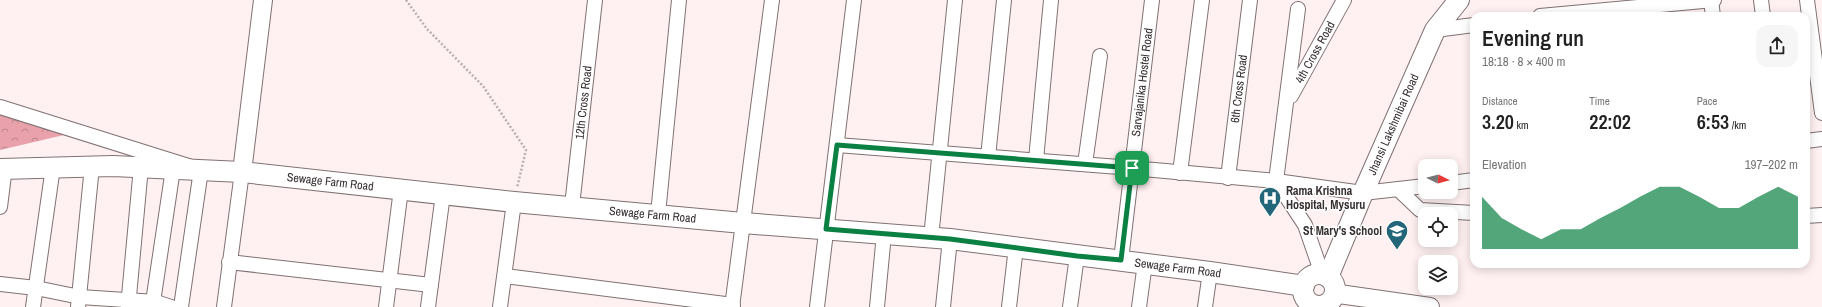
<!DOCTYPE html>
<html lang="en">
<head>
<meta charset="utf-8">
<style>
	body { margin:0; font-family:"Archivo Narrow",sans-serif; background:#f6f6f6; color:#222; height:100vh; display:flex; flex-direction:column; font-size:15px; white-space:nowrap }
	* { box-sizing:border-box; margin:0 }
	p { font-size:13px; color:#767676 }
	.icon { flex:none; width:22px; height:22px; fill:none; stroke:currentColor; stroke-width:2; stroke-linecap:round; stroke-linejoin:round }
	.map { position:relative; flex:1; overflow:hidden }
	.details { position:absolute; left:1470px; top:12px; width:340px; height:256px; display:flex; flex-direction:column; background:#fff; border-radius:12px; box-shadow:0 2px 10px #0003 }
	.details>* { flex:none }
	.needle { width:26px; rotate:96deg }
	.buttons { position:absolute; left:1418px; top:159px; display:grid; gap:8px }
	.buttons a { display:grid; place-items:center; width:40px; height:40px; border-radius:8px; background:#fff; box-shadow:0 2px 10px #0003; font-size:20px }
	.pin { position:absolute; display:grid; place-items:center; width:34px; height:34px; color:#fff; margin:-17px; border-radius:8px; box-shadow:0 2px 6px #0006 }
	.round { display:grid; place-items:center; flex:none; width:42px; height:42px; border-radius:12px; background:#f6f6f6 }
	.headline { display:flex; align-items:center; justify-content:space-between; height:68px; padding:0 12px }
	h1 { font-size:22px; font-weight:600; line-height:30px }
	.stats { display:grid; grid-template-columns:repeat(3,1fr); gap:6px; height:68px; padding:4px 12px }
	.stats div { display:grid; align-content:center }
	.stats b { font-size:20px; font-weight:600 }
	.stats small { font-size:11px; font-weight:400 }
	.stats p { font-size:11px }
	.chart { height:112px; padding:8px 12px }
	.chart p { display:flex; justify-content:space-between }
	.chart svg { width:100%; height:72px; margin-top:4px; fill:#0b8043; opacity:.7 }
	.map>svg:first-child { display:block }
</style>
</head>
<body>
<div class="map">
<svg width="1822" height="307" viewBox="0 0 1822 307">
	<defs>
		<pattern id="forest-crowns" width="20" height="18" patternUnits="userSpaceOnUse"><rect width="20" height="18" fill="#e9a2ac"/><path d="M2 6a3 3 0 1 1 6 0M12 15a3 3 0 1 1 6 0" fill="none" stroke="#be848c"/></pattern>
	</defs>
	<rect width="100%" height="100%" fill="#fff1f2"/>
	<path fill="url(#forest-crowns)" d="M 0,110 L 81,131 L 0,150 Z"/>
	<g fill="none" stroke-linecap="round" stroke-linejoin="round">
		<g stroke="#807172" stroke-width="16">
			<g id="minor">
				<path d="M 1711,0 L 1713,16"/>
				<path d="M 1761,0 L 1763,16"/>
				<path d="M 1807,0 L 1822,113"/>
				<path d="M 1298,9 L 1276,181 L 1305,225 L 1322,274"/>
				<path d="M 1540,16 L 1714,0"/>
				<path d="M 1435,30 L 1474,25"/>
				<path id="s1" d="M 1291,96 L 1344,0"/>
				<path d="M 0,107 L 201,170 L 181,307"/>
				<path d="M 1806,141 L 1822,139"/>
				<path d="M 837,145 L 1132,168 L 1276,181 L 1363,193 L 1425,186"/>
				<path d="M 988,157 L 1004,0"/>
				<path d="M 1036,160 L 1051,0"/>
				<path d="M 1085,164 L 1100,56"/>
				<path d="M 1180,173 L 1202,0"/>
				<path id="s2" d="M 1228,178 L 1250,0"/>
				<path d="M 1451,183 L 1474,180"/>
				<path d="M 1399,190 L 1420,210 L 1474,213"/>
				<path id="s3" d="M 572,206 L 595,0"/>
				<path d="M 0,207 L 5,167"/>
				<path d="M 658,214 L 679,0"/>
				<path d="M 1806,216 L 1822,215"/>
				<path d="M 931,238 L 955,0"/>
				<path id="s4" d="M 1121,260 L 1152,0"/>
				<path d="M 229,262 L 431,285"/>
				<path d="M 505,276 L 733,305"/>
				<path d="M 0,284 L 36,288 L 80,297 L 156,302 L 171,307"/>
				<path d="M 153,302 L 173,169"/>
				<path d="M 33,307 L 53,167"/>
				<path d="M 78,307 L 92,166"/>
				<path d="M 128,307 L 141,167"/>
				<path d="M 224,307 L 242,172"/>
				<path d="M 386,307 L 401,189"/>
				<path d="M 428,307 L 443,194"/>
				<path d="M 500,307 L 514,202"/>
				<path d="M 732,307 L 772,0"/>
				<path d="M 817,307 L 854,0"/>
				<path d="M 877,307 L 884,234"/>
				<path d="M 943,307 L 950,239"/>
				<path d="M 1009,307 L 1016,247"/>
				<path d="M 1070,307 L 1077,256"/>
				<path d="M 1139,307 L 1145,263"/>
				<path d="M 1205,307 L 1210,272"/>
			</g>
		</g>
		<g stroke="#807172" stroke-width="20">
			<path id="tertiary" d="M 242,172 L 263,0
				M 1334,296 L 1339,294 L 1430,307
				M 1310,307 L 1311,304"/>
		</g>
		<g stroke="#807172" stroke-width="22">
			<g id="secondary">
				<path id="s5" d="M 0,169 L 113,166 L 242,172 L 514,202 L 743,223 L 950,239 L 1210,272 L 1304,286"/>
				<circle cx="1319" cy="290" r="16"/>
				<path id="s6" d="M 1328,277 L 1363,193 L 1435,30 L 1459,0"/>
			</g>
		</g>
		<path stroke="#baafb0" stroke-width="2.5" stroke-dasharray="2 2" stroke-linecap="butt" d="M 406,0 L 427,29 L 483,86 L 526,150 L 517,188"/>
		<use href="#minor" stroke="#fff" stroke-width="14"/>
		<use href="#tertiary" stroke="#fff" stroke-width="18"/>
		<use href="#secondary" stroke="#fff" stroke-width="20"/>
	</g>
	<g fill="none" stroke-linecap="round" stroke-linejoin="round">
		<g stroke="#fff" stroke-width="8">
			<path id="route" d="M 837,145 L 1132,168 L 1121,260 L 1077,256 L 950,239 L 826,229 Z"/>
		</g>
		<use href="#route" stroke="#0b8043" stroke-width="5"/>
	</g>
	<defs>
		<g id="hospital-pin" transform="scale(1.15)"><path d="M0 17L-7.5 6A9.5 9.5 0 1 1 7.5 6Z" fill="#236679" stroke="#fff"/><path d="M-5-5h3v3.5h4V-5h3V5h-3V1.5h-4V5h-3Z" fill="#fff"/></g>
		<g id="school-pin" transform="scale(1.15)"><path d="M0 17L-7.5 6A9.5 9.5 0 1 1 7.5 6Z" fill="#236679" stroke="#fff"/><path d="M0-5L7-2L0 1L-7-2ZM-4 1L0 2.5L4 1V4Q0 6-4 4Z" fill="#fff"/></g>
	</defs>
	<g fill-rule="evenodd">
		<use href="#hospital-pin" x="1270" y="198"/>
		<use href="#school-pin" x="1397" y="231"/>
	</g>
	<g text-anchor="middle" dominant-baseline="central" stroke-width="3" stroke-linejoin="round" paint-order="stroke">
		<g font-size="12" fill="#362f30" stroke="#fff">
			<text stroke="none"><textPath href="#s1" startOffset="50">4th Cross Road</textPath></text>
			<text stroke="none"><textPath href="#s4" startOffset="179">Sarvajanika Hostel Road</textPath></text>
			<text stroke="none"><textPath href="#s2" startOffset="90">6th Cross Road</textPath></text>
			<text stroke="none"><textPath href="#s3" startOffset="104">12th Cross Road</textPath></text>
			<text stroke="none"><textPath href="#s6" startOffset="166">Jhansi Lakshmibai Road</textPath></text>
			<text stroke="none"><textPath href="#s5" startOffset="331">Sewage Farm Road</textPath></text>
			<text stroke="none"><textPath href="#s5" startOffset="655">Sewage Farm Road</textPath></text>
			<text stroke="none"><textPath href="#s5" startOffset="1183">Sewage Farm Road</textPath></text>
		</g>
		<g font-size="12" font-weight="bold" fill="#362f30" stroke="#fff" text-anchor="start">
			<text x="1286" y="191">Rama Krishna<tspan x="1286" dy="14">Hospital, Mysuru</tspan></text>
			<text x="1382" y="231" text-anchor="end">St Mary's School</text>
		</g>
	</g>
</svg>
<div class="buttons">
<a><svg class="needle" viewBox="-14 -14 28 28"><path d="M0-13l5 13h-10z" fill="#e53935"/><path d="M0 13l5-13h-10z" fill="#767676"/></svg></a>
<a><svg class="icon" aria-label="locate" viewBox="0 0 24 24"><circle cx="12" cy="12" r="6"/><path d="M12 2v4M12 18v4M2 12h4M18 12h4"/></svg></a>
<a><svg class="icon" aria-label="layers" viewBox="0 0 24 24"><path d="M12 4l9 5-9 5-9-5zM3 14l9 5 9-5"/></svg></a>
</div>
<div class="pin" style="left:1132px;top:168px;background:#1e9e55"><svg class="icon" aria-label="arrive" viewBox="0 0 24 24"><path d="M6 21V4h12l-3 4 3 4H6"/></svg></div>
<section class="details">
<div class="headline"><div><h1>Evening run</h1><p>18:18 · 8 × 400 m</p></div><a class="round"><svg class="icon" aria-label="share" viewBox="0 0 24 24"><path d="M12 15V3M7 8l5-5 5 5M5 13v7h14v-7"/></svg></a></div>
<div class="stats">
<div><p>Distance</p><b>3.20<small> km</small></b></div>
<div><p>Time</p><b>22:02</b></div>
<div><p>Pace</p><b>6:53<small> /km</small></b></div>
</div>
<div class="chart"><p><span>Elevation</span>197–202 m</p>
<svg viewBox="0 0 160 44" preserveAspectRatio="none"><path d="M0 44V12L10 25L20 32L30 38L40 32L50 32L60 25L70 19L80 12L90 6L100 6L110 12L120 19L130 19L140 12L150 6L160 12V44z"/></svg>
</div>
</section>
</div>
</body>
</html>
